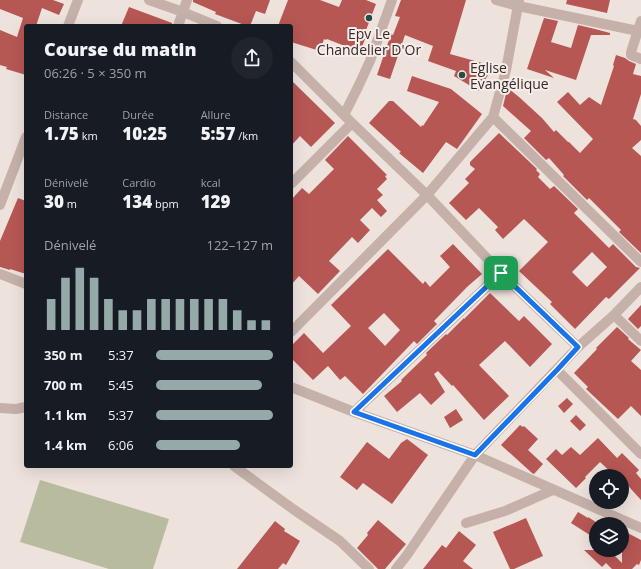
<!DOCTYPE html>
<html lang="fr">
<head>
<meta charset="utf-8">
<style>
	body { margin:0; font-family:"Open Sans",sans-serif; background:#20242c; color:#f1f3f6; height:100vh; display:flex; flex-direction:column; font-size:15px; white-space:nowrap }
	* { box-sizing:border-box; margin:0 }
	p { font-size:13px; color:#9ea1a6 }
	.icon { flex:none; width:22px; height:22px; fill:none; stroke:currentColor; stroke-width:2; stroke-linecap:round; stroke-linejoin:round }
	.map { position:relative; flex:1; overflow:hidden }
	.drawer { position:absolute; left:24px; top:24px; width:269px; height:444px; display:flex; flex-direction:column; background:#171b24; border-radius:4px; box-shadow:0 4px 16px #0002 }
	.drawer>* { flex:none }
	.fabs { position:absolute; left:589px; top:469px; display:grid; gap:8px }
	.fabs a { display:grid; place-items:center; width:40px; height:40px; border-radius:50%; background:#171b24; box-shadow:0 4px 16px #0002; font-size:20px }
	.pin { position:absolute; display:grid; place-items:center; width:34px; height:34px; color:#fff; margin:-17px; border-radius:8px; box-shadow:0 2px 6px #0006 }
	.round { display:grid; place-items:center; flex:none; width:42px; height:42px; border-radius:21px; background:#20242c }
	.head { display:flex; align-items:center; justify-content:space-between; height:68px; padding:0 20px }
	h1 { font-size:18px; font-weight:800; line-height:30px }
	.stats { display:grid; grid-template-columns:repeat(3,1fr); gap:6px; height:68px; padding:4px 20px }
	.stats div { display:grid; align-content:center }
	.stats b { font-size:17px; font-weight:800 }
	.stats small { font-size:11px; font-weight:400 }
	.stats p { font-size:11px }
	.chart { height:112px; padding:8px 20px }
	.chart p { display:flex; justify-content:space-between }
	.chart svg { width:100%; height:72px; margin-top:4px; stroke:#95a9a8; stroke-width:6 }
	ul { padding:0 20px; list-style:none; font-size:13px }
	li { display:grid; grid-template-columns:64px 48px 1fr; align-items:center; height:30px }
	li i { height:10px; border-radius:5px; background:#95a9a8 }
	.map>svg:first-child { display:block }
</style>
</head>
<body>
<div class="map">
<svg width="641" height="569" viewBox="0 0 641 569">
	<rect width="100%" height="100%" fill="#eee2dd"/>
	<path fill="#b8bb9e" d="M 40,480 L 169,519 L 153,569 L 109,569 L 20,542 Z"/>
	<path fill="#b65753" fill-rule="evenodd" d="M 0,0 L 53,0 L 64,4 L 59,15 L 42,8 L 36,26 L 26,26 L 26,75 L 6,69 L 7,67 L 0,65 L 0,30 L 17,37 L 23,18 L 0,9 Z
		M 193,0 L 270,0 L 265,14 L 256,11 L 250,26 L 247,26 L 215,14 L 216,12 L 193,2 Z
		M 288,0 L 320,0 L 339,7 L 342,0 L 366,0 L 376,4 L 363,38 L 365,39 L 360,52 L 327,39 L 326,40 L 324,39 L 320,51 L 291,42 L 291,26 L 278,26 Z
		M 401,0 L 466,0 L 450,54 L 493,66 L 479,91 L 454,76 L 456,71 L 428,61 L 433,46 L 405,35 L 390,79 L 377,75 L 391,34 L 393,35 L 400,17 L 395,16 Z
		M 567,0 L 610,0 L 607,13 L 566,4 Z
		M 129,7 L 172,23 L 172,26 L 121,26 Z
		M 544,18 L 558,21 L 551,42 L 571,48 L 578,25 L 595,29 L 610,33 L 610,35 L 591,35 L 576,80 L 545,70 L 554,78 L 527,69 Z
		M 616,55 L 625,58 L 629,61 L 636,64 L 633,74 L 641,76 L 641,94 L 633,119 L 636,120 L 641,126 L 641,140 L 632,148 L 641,156 L 641,253 L 619,232 L 621,230 L 589,198 L 587,200 L 563,176 L 564,175 L 549,158 L 546,160 L 524,138 L 531,131 L 503,106 L 507,90 L 509,89 L 519,97 L 542,118 L 554,132 L 556,130 L 568,142 L 569,142 L 580,153 L 593,139 L 557,102 L 568,92 L 580,105 L 589,97 L 601,105 L 614,66 L 613,65 Z
		M 412,76 L 451,89 L 482,114 L 457,149 L 446,142 L 423,173 L 399,153 L 401,152 L 369,123 L 389,101 L 393,101 L 421,127 L 422,125 L 423,126 L 439,102 L 407,91 Z
		M 291,80 L 335,123 L 311,147 L 300,136 L 291,146 Z
		M 499,133 L 537,169 L 536,170 L 540,174 L 538,177 L 550,189 L 554,186 L 578,209 L 574,213 L 609,248 L 613,244 L 636,267 L 640,268 L 609,299 L 606,297 L 575,329 L 550,304 L 552,302 L 519,271 L 548,242 L 524,219 L 503,239 L 495,230 L 498,227 L 479,208 L 466,220 L 449,203 L 469,183 L 465,179 L 475,169 L 470,165 L 470,162 ZM 592,252 L 607,267 L 587,287 L 572,272 Z
		M 348,136 L 387,175 L 385,176 L 387,179 L 377,189 L 383,195 L 377,200 L 387,211 L 381,217 L 372,208 L 360,220 L 370,230 L 358,243 L 352,237 L 329,261 L 340,271 L 318,294 L 299,276 L 291,285 L 291,200 L 302,188 L 309,194 L 334,169 L 325,160 Z
		M 18,198 L 26,201 L 26,274 L 10,269 L 10,270 L 0,267 L 0,241 Z
		M 453,244 L 482,274 L 467,287 L 434,321 L 437,324 L 417,344 L 414,341 L 363,394 L 345,376 L 340,380 L 328,366 L 313,380 L 291,358 L 291,346 L 304,333 L 323,353 L 351,326 L 331,305 L 388,249 L 423,284 L 425,281 L 430,287 L 450,267 L 440,256 ZM 384,313 L 400,330 L 385,346 L 368,328 Z
		M 490,293 L 519,321 L 524,316 L 552,344 L 530,367 L 505,341 L 479,365 L 509,396 L 484,420 L 453,385 L 452,386 L 438,371 L 434,374 L 445,392 L 431,405 L 420,393 L 397,412 L 384,396 L 402,381 L 401,380 L 427,355 L 426,353 L 446,334 L 447,335 L 464,318 L 464,319 Z
		M 641,305 L 641,326 L 638,329 L 628,319 Z
		M 617,327 L 629,338 L 628,339 L 641,350 L 631,361 L 641,370 L 641,416 L 631,406 L 618,419 L 586,389 L 588,387 L 574,373 L 597,349 L 596,348 Z
		M 567,398 L 573,404 L 564,413 L 558,406 Z
		M 456,409 L 463,420 L 450,428 L 444,417 Z
		M 576,415 L 586,425 L 580,431 L 570,421 Z
		M 520,425 L 523,427 L 524,426 L 538,439 L 528,450 L 543,464 L 534,474 L 532,473 L 501,445 Z
		M 598,438 L 617,458 L 622,453 L 639,470 L 636,473 L 641,479 L 641,500 L 622,479 L 622,476 L 615,476 L 600,462 L 585,477 L 586,478 L 576,488 L 546,459 L 556,449 L 562,455 L 571,447 L 580,455 Z
		M 407,439 L 428,455 L 392,504 L 363,483 L 357,490 L 340,477 L 367,442 L 389,459 L 401,443 Z
		M 578,512 L 588,518 L 588,517 L 596,522 L 596,539 L 571,523 Z
		M 526,518 L 543,556 L 514,569 L 510,569 L 493,532 Z
		M 378,520 L 406,544 L 385,569 L 378,569 L 357,548 L 368,535 L 367,533 Z
		M 275,521 L 285,529 L 284,531 L 300,541 L 286,565 L 283,563 L 278,569 L 237,569 Z
		M 622,530 L 641,540 L 641,560 L 639,565 L 637,564 L 632,569 L 612,569 L 606,563 L 602,567 L 584,550 L 609,550 L 622,563 Z
		M 459,531 L 476,545 L 463,561 L 473,569 L 423,569 L 442,545 L 446,548 Z"/>
	<g fill="none" stroke-linecap="round" stroke-linejoin="round">
		<path stroke="#c5b1aa" stroke-width="10" d="M 149,0 L 183,12 L 217,26
			M 496,0 L 518,6 L 638,31
			M 641,21 L 631,52 L 631,55 L 641,59
			M 68,26 L 78,0
			M 178,26 L 187,0
			M 291,62 L 352,123 L 427,195 L 501,273 L 578,347
			M 344,115 L 358,87 L 370,61 L 392,0
			M 493,117 L 506,70 L 519,0
			M 291,184 L 352,123
			M 0,205 L 26,137
			M 0,274 L 26,284
			M 614,315 L 641,341
			M 291,332 L 427,195 L 493,117 L 641,262
			M 557,370 L 641,454
			M 291,387 L 354,412 L 475,455 L 641,528
			M 0,408 L 16,409 L 26,407
			M 354,412 L 501,273
			M 234,466 L 293,509 L 340,541 L 369,569
			M 466,523 L 505,511 L 553,490
			M 396,569 L 407,555 L 475,455 L 578,347 L 614,315 L 641,287"/>
	</g>
	<g fill="none" stroke-linecap="round" stroke-linejoin="round">
		<g stroke="#fff" stroke-width="8">
			<path id="route" d="M 501,273 L 578,347 L 557,370 L 475,455 L 354,412 Z"/>
		</g>
		<use href="#route" stroke="#1a73e8" stroke-width="5"/>
	</g>
	<g fill="#244f49" stroke="#f7ede8" stroke-width="1.5">
		<circle cx="369" cy="18" r="4"/>
		<circle cx="462" cy="75" r="4"/>
	</g>
	<g text-anchor="middle" dominant-baseline="central" stroke-width="4" stroke-linejoin="round" paint-order="stroke">
		<g font-size="14" fill="#332a29" stroke="#f7ede8">
			<text x="369" y="33">Epv Le<tspan x="369" dy="16">Chandelier D'Or</tspan></text>
			<text x="470" y="67" text-anchor="start">Eglise<tspan x="470" dy="16">Evangélique</tspan></text>
		</g>
	</g>
</svg>
<div class="fabs">
<a><svg class="icon" aria-label="locate" viewBox="0 0 24 24"><circle cx="12" cy="12" r="6"/><path d="M12 2v4M12 18v4M2 12h4M18 12h4"/></svg></a>
<a><svg class="icon" aria-label="layers" viewBox="0 0 24 24"><path d="M12 4l9 5-9 5-9-5zM3 14l9 5 9-5"/></svg></a>
</div>
<div class="pin" style="left:501px;top:273px;background:#1e9e55"><svg class="icon" aria-label="arrive" viewBox="0 0 24 24"><path d="M6 21V4h12l-3 4 3 4H6"/></svg></div>
<section class="drawer">
<div class="head"><div><h1>Course du matin</h1><p>06:26 · 5 × 350 m</p></div><a class="round"><svg class="icon" aria-label="share" viewBox="0 0 24 24"><path d="M12 15V3M7 8l5-5 5 5M5 13v7h14v-7"/></svg></a></div>
<div class="stats">
<div><p>Distance</p><b>1.75<small> km</small></b></div>
<div><p>Durée</p><b>10:25</b></div>
<div><p>Allure</p><b>5:57<small> /km</small></b></div>
</div>
<div class="stats">
<div><p>Dénivelé</p><b>30<small> m</small></b></div>
<div><p>Cardio</p><b>134<small> bpm</small></b></div>
<div><p>kcal</p><b>129</b></div>
</div>
<div class="chart"><p><span>Dénivelé</span>122–127 m</p>
<svg viewBox="0 0 160 44" preserveAspectRatio="none"><path d="M5 44V25M15 44V12M25 44V6M35 44V12M45 44V25M55 44V32M65 44V32M75 44V25M85 44V25M95 44V25M105 44V25M115 44V25M125 44V25M135 44V32M145 44V38M155 44V38"/></svg>
</div>
<ul>
<li><b>350 m</b>5:37<i style="width:100%"></i></li>
<li><b>700 m</b>5:45<i style="width:91%"></i></li>
<li><b>1.1 km</b>5:37<i style="width:100%"></i></li>
<li><b>1.4 km</b>6:06<i style="width:72%"></i></li>
</ul>
</section>
</div>
</body>
</html>
